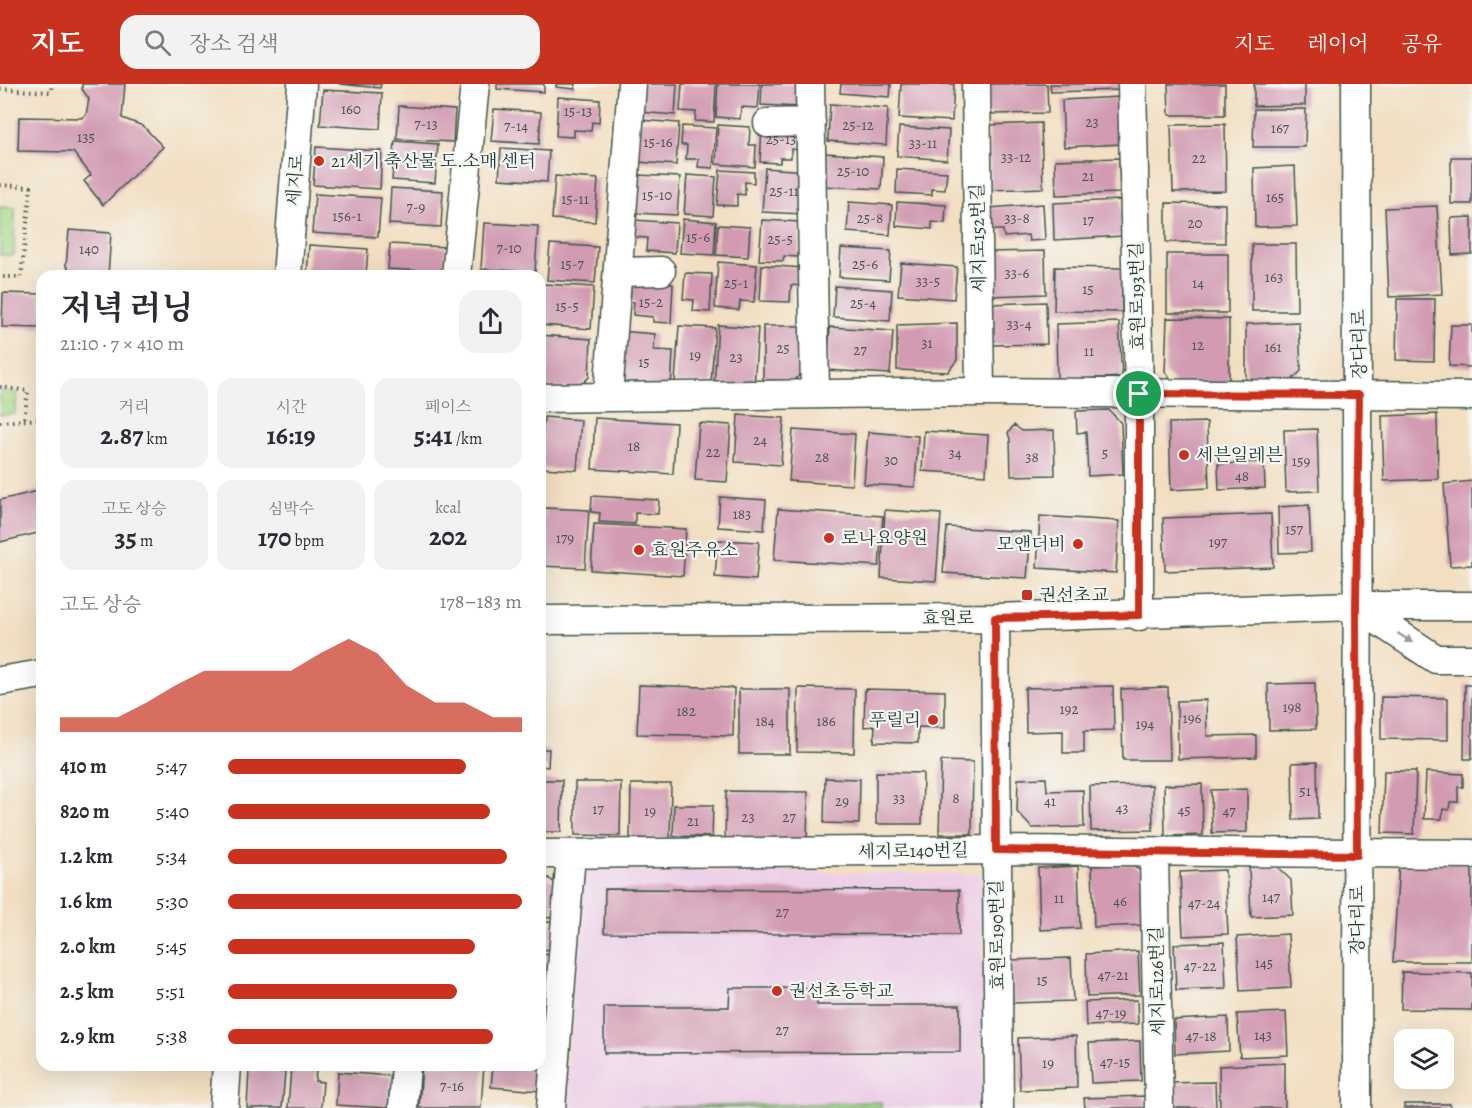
<!DOCTYPE html>
<html lang="ko">
<head>
<meta charset="utf-8">
<style>
	body { margin:0; font-family:Alegreya,"Noto Serif KR",serif; background:#f2f2f3; color:#2b2b33; height:100vh; display:flex; flex-direction:column; font-size:22px; white-space:nowrap }
	* { box-sizing:border-box; margin:0 }
	p { font-size:20px; color:#7c7c81 }
	.icon { flex:none; width:33px; height:33px; fill:none; stroke:currentColor; stroke-width:2; stroke-linecap:round; stroke-linejoin:round }
	.map { position:relative; flex:1; overflow:hidden }
	.drawer { position:absolute; left:36px; top:186px; width:510px; height:801px; display:flex; flex-direction:column; background:#fff; border-radius:18px; box-shadow:0 6px 24px #0002 }
	.drawer>* { flex:none }
	.fabs { position:absolute; left:1394px; top:945px; display:grid; gap:12px }
	.fabs a { display:grid; place-items:center; width:60px; height:60px; border-radius:12px; background:#fff; box-shadow:0 6px 24px #0002; font-size:30px }
	.pin { position:absolute; display:grid; place-items:center; width:51px; height:51px; color:#fff; margin:-26px; border:3px solid #fff; border-radius:50%; box-shadow:0 2px 6px #0007 }
	.round { display:grid; place-items:center; flex:none; width:63px; height:63px; border-radius:18px; background:#f2f2f3 }
	.headline { display:flex; align-items:center; justify-content:space-between; height:102px; padding:0 24px }
	h1 { font-size:33px; font-weight:700; line-height:45px }
	.stats { display:grid; grid-template-columns:repeat(3,1fr); gap:9px; height:102px; padding:6px 24px }
	.stats div { display:grid; align-content:center; border-radius:15px; background:#f2f2f3; text-align:center }
	.stats b { font-size:26px; font-weight:700 }
	.stats small { font-size:16px; font-weight:400 }
	.stats p { font-size:16px }
	.chart { height:168px; padding:12px 24px }
	.chart p { display:flex; justify-content:space-between }
	.chart svg { width:100%; height:108px; margin-top:6px; fill:#c8321e; opacity:.7 }
	ul { padding:0 24px; list-style:none; font-size:20px }
	li { display:grid; grid-template-columns:96px 72px 1fr; align-items:center; height:45px }
	li i { height:15px; border-radius:8px; background:#c8321e }
	header { display:flex; align-items:center; gap:36px; box-sizing:border-box; height:84px; padding:0 30px; background:#c8321e; color:#fff }
	header strong { font-size:28px }
	nav { display:flex; gap:33px; margin-inline-start:auto; font-size:21px }
	.search { width:420px; height:54px; background:#f2f2f3; display:flex; align-items:center; gap:15px; box-sizing:border-box; padding:0 21px; border-radius:18px; color:#7c7c81; font-size:22px }
	.map>svg:first-child { display:block }
</style>
</head>
<body>
<header>
<strong>지도</strong>
<div class="search"><svg class="icon" aria-label="search" viewBox="0 0 24 24"><circle cx="10" cy="10" r="6"/><path d="M15 15l6 6"/></svg>장소 검색</div>
<nav><a>지도</a><a>레이어</a><a>공유</a></nav>
</header>
<div class="map">
<svg width="1472" height="1024" viewBox="0 0 1472 1024">
	<rect width="100%" height="100%" fill="#f6f6f2"/>
	<filter id="ink" filterUnits="userSpaceOnUse"><feTurbulence type="fractalNoise" baseFrequency=".0167" numOctaves="2"/><feDisplacementMap in="SourceGraphic" scale="12" xChannelSelector="R" yChannelSelector="G"/><feConvolveMatrix kernelMatrix="1 2 1 2 8 2 1 2 1" color-interpolation-filters="sRGB"/></filter>
	<filter id="wash" filterUnits="userSpaceOnUse"><feTurbulence type="fractalNoise" baseFrequency=".008" numOctaves="4" result="noise"/><feDisplacementMap in="SourceGraphic" scale="24" xChannelSelector="R" yChannelSelector="G"/><feGaussianBlur stdDeviation="1.35" result="paint"/><feColorMatrix in="noise" values="0 0 0 0 0 0 0 0 0 0 0 0 0 0 0 0 0 1.4 0 .05"/><feComposite in="paint" operator="in"/></filter>
	<g filter="url(#wash)">
		<rect width="100%" height="100%" fill="#f2dfc2"/>
		<path fill="#edd0e8" d="M 578,786 L 982,790 L 983,1024 L 566,1024 Z"/>
		<path fill="#a7da8a" stroke="#638c5f" stroke-width="1.5" d="M 0,123 L 15,124 L 14,171 L 0,171 Z
			M 0,307 L 17,309 L 15,330 L 0,331 Z
			M 881,1018 L 881,1024 L 640,1024 Z"/>
		<g id="blocks">
			<path fill="#d29bb2" d="M 82,0 L 125,0 L 122,34 L 143,42 L 163,63 L 103,121 L 84,97 L 91,91 L 73,68 L 18,67 L 19,33 L 81,34 L 86,31 L 89,15 L 82,5 Z
				M 339,0 L 381,0 L 380,4 Z
				M 497,0 L 544,0 L 544,8 L 497,5 Z
				M 556,0 L 575,0 L 575,5 L 556,3 Z
				M 640,0 L 677,0 L 675,31 L 639,28 Z
				M 682,0 L 716,0 L 714,38 L 695,37 L 696,28 L 680,27 Z
				M 718,0 L 760,0 L 758,24 L 741,23 L 740,35 L 716,33 Z
				M 762,0 L 801,0 L 800,23 L 761,21 Z
				M 841,0 L 891,0 L 890,13 L 840,9 Z
				M 901,0 L 954,0 L 952,37 L 899,34 Z
				M 987,0 L 1047,0 L 1048,29 L 988,30 Z
				M 1050,0 L 1120,0 L 1120,6 L 1051,8 Z
				M 1168,0 L 1225,0 L 1225,31 L 1169,31 Z
				M 1254,0 L 1305,0 L 1305,21 L 1254,22 Z
				M 323,6 L 382,9 L 380,45 L 320,41 Z
				M 558,13 L 600,16 L 599,39 L 592,38 L 591,47 L 574,46 L 574,53 L 556,52 Z
				M 1119,13 L 1122,60 L 1064,63 L 1062,16 Z
				M 830,20 L 888,24 L 886,61 L 828,57 Z
				M 399,22 L 455,26 L 453,58 L 397,55 Z
				M 494,25 L 541,28 L 539,60 L 491,57 Z
				M 1254,25 L 1306,25 L 1305,63 L 1253,63 Z
				M 640,36 L 679,39 L 676,81 L 638,78 Z
				M 1041,39 L 1043,104 L 991,106 L 989,41 Z
				M 1225,40 L 1226,107 L 1173,108 L 1171,41 Z
				M 718,41 L 750,43 L 749,61 L 756,61 L 755,83 L 716,80 Z
				M 682,42 L 716,44 L 713,84 L 698,83 L 699,75 L 686,75 L 687,61 L 681,61 Z
				M 762,43 L 802,45 L 800,66 L 791,65 L 791,74 L 780,74 L 780,79 L 760,78 Z
				M 899,43 L 949,46 L 947,76 L 897,72 Z
				M 395,57 L 438,60 L 435,99 L 392,96 Z
				M 316,63 L 382,67 L 380,105 L 313,101 Z
				M 501,64 L 549,67 L 547,98 L 499,95 Z
				M 825,69 L 883,73 L 881,105 L 822,102 Z
				M 1451,73 L 1472,73 L 1472,120 L 1451,120 Z
				M 1119,74 L 1120,109 L 1056,111 L 1055,76 Z
				M 1295,82 L 1297,142 L 1255,143 L 1254,84 Z
				M 765,84 L 805,87 L 803,130 L 762,128 Z
				M 897,85 L 947,88 L 945,106 L 932,105 L 932,111 L 896,109 Z
				M 720,86 L 754,88 L 754,99 L 745,98 L 745,111 L 737,110 L 737,122 L 717,121 Z
				M 637,91 L 680,93 L 677,131 L 634,129 Z
				M 687,91 L 716,93 L 713,132 L 684,130 Z
				M 555,92 L 598,95 L 595,138 L 552,135 Z
				M 391,104 L 443,107 L 441,143 L 389,140 Z
				M 315,110 L 381,114 L 378,153 L 312,149 Z
				M 1121,116 L 1123,152 L 1054,156 L 1053,119 Z
				M 849,118 L 892,121 L 890,151 L 847,148 Z
				M 897,118 L 946,121 L 945,139 L 932,138 L 932,145 L 896,142 Z
				M 1166,119 L 1225,120 L 1225,159 L 1166,158 Z
				M 1043,120 L 1045,156 L 1029,157 L 1028,151 L 1004,153 L 1003,146 L 990,146 L 989,124 Z
				M 1437,122 L 1442,210 L 1389,213 L 1385,124 Z
				M 1472,133 L 1472,170 L 1452,171 L 1451,134 Z
				M 683,135 L 716,138 L 714,171 L 680,169 Z
				M 634,136 L 677,139 L 675,169 L 646,167 L 647,154 L 633,153 Z
				M 762,136 L 801,138 L 798,173 L 784,172 L 783,177 L 759,176 Z
				M 484,139 L 538,142 L 535,188 L 481,185 Z
				M 718,141 L 750,143 L 748,173 L 716,171 Z
				M 69,146 L 111,149 L 108,192 L 73,192 L 66,182 Z
				M 390,160 L 446,163 L 445,188 L 388,185 Z
				M 550,160 L 598,163 L 595,199 L 547,196 Z
				M 1252,160 L 1296,160 L 1297,227 L 1252,227 Z
				M 309,161 L 368,165 L 366,192 L 307,191 Z
				M 841,164 L 891,167 L 889,196 L 839,193 Z
				M 1045,167 L 1046,210 L 989,212 L 988,168 Z
				M 1167,170 L 1228,170 L 1228,229 L 1167,229 Z
				M 718,178 L 757,181 L 754,218 L 740,217 L 739,226 L 715,224 Z
				M 901,179 L 957,183 L 954,215 L 898,211 Z
				M 762,181 L 803,184 L 802,202 L 791,201 L 790,218 L 760,217 Z
				M 1055,183 L 1122,184 L 1122,228 L 1054,227 Z
				M 685,189 L 712,190 L 710,228 L 693,227 L 694,216 L 683,215 Z
				M 628,197 L 673,200 L 671,239 L 653,238 L 653,233 L 633,231 L 634,218 L 626,218 Z
				M 543,200 L 594,203 L 591,245 L 540,241 Z
				M 835,202 L 892,206 L 890,237 L 833,233 Z
				M 3,209 L 42,210 L 42,244 L 2,243 Z
				M 1397,215 L 1435,215 L 1434,277 L 1396,276 Z
				M 1046,218 L 1047,260 L 992,261 L 990,220 Z
				M 1167,234 L 1229,235 L 1229,309 L 1181,307 L 1165,288 Z
				M 1119,238 L 1122,293 L 1057,296 L 1056,240 Z
				M 1299,238 L 1301,287 L 1286,302 L 1246,301 L 1246,240 Z
				M 957,239 L 957,276 L 948,288 L 897,286 L 897,241 Z
				M 718,241 L 758,244 L 754,304 L 714,302 Z
				M 1451,241 L 1472,241 L 1472,283 L 1449,282 Z
				M 679,242 L 715,244 L 711,300 L 675,298 Z
				M 763,242 L 803,242 L 805,285 L 794,297 L 763,296 Z
				M 830,243 L 893,247 L 890,290 L 827,286 Z
				M 618,247 L 655,250 L 654,266 L 673,267 L 671,305 L 629,303 L 615,288 Z
				M 540,251 L 591,255 L 589,293 L 577,305 L 540,303 Z
				M 1109,326 L 1121,339 L 1123,390 L 1088,392 L 1086,348 L 1077,349 L 1076,327 Z
				M 1437,330 L 1438,395 L 1384,397 L 1382,332 Z
				M 738,331 L 784,334 L 781,381 L 735,378 Z
				M 544,333 L 581,336 L 577,386 L 541,384 Z
				M 595,334 L 676,339 L 673,390 L 592,385 Z
				M 1207,338 L 1209,404 L 1171,406 L 1169,339 Z
				M 699,339 L 731,341 L 727,398 L 695,396 Z
				M 1014,341 L 1022,347 L 1054,346 L 1055,391 L 1011,392 L 1010,355 L 1008,349 Z
				M 1317,345 L 1319,407 L 1286,408 L 1284,346 Z
				M 793,346 L 855,350 L 852,401 L 789,397 Z
				M 924,347 L 988,351 L 986,391 L 922,387 Z
				M 868,348 L 918,352 L 915,403 L 864,400 Z
				M 1264,378 L 1265,404 L 1219,406 L 1218,380 Z
				M 1472,397 L 1472,481 L 1450,482 L 1444,400 Z
				M 42,406 L 42,448 L 0,458 L 0,416 Z
				M 592,412 L 659,416 L 658,430 L 635,429 L 635,440 L 599,438 L 600,429 L 591,428 Z
				M 720,413 L 766,416 L 764,446 L 718,443 Z
				M 1309,421 L 1311,468 L 1279,469 L 1278,423 Z
				M 545,424 L 589,426 L 585,484 L 541,482 Z
				M 778,425 L 883,432 L 879,482 L 774,476 Z
				M 885,426 L 941,430 L 936,497 L 881,494 Z
				M 1271,430 L 1273,483 L 1165,487 L 1163,434 Z
				M 1040,432 L 1119,437 L 1116,489 L 1037,484 Z
				M 594,440 L 686,445 L 683,492 L 591,486 Z
				M 947,443 L 1031,448 L 1027,494 L 943,489 Z
				M 718,456 L 759,458 L 756,496 L 715,493 Z
				M 1315,599 L 1316,645 L 1269,646 L 1268,600 Z
				M 639,601 L 734,604 L 733,652 L 637,650 Z
				M 1465,601 L 1472,601 L 1472,675 L 1464,675 Z
				M 1113,602 L 1114,646 L 1084,647 L 1084,669 L 1063,669 L 1063,647 L 1026,648 L 1025,604 Z
				M 1168,603 L 1170,676 L 1123,676 L 1121,605 Z
				M 798,604 L 855,605 L 854,669 L 797,668 Z
				M 739,605 L 790,605 L 790,670 L 739,670 Z
				M 865,605 L 945,607 L 945,644 L 918,643 L 918,659 L 874,658 L 875,642 L 864,643 Z
				M 1381,613 L 1448,614 L 1448,656 L 1381,655 Z
				M 1206,616 L 1207,652 L 1256,651 L 1256,673 L 1178,675 L 1177,617 Z
				M 540,665 L 549,665 L 548,683 L 540,682 Z
				M 941,677 L 973,678 L 972,750 L 939,750 Z
				M 1317,678 L 1318,735 L 1293,736 L 1292,679 Z
				M 1384,687 L 1416,687 L 1414,750 L 1382,749 Z
				M 876,688 L 923,689 L 922,740 L 876,740 Z
				M 1426,688 L 1463,690 L 1463,703 L 1458,703 L 1458,718 L 1450,718 L 1449,726 L 1443,725 L 1442,735 L 1424,735 Z
				M 825,694 L 860,695 L 859,740 L 824,739 Z
				M 1046,694 L 1047,707 L 1083,706 L 1084,743 L 1032,744 L 1017,728 L 1018,695 Z
				M 540,696 L 562,696 L 561,748 L 540,748 Z
				M 575,698 L 621,698 L 620,752 L 575,751 Z
				M 631,700 L 671,700 L 670,755 L 630,754 Z
				M 1202,700 L 1203,751 L 1165,752 L 1164,701 Z
				M 1152,701 L 1153,746 L 1091,747 L 1090,702 Z
				M 1247,705 L 1247,748 L 1212,749 L 1211,706 Z
				M 726,707 L 808,708 L 807,760 L 725,759 Z
				M 674,721 L 713,721 L 712,753 L 673,752 Z
				M 1399,778 L 1472,779 L 1472,878 L 1393,878 Z
				M 1132,780 L 1146,792 L 1148,841 L 1094,843 L 1092,782 Z
				M 1275,781 L 1291,796 L 1293,831 L 1251,833 L 1249,783 Z
				M 1078,782 L 1080,844 L 1040,846 L 1038,784 Z
				M 1225,786 L 1228,850 L 1183,852 L 1180,788 Z
				M 540,792 L 547,793 L 556,800 L 552,834 L 540,833 Z
				M 605,805 L 959,806 L 959,851 L 604,849 Z
				M 540,837 L 554,839 L 552,866 L 540,865 Z
				M 1288,850 L 1291,904 L 1240,907 L 1237,853 Z
				M 1224,858 L 1226,904 L 1176,906 L 1174,860 Z
				M 1138,867 L 1140,911 L 1087,913 L 1086,870 Z
				M 540,870 L 552,871 L 550,895 L 540,894 Z
				M 1071,874 L 1073,917 L 1013,919 L 1011,876 Z
				M 1402,888 L 1472,889 L 1472,926 L 1401,925 Z
				M 730,904 L 817,904 L 817,921 L 960,921 L 960,968 L 604,969 L 604,923 L 729,923 Z
				M 540,909 L 548,910 L 546,938 L 540,937 Z
				M 1137,916 L 1138,940 L 1086,942 L 1085,918 Z
				M 1286,928 L 1288,971 L 1240,973 L 1237,930 Z
				M 1228,933 L 1229,967 L 1175,970 L 1174,936 Z
				M 1076,952 L 1077,1004 L 1020,1006 L 1018,954 Z
				M 1140,957 L 1141,997 L 1091,999 L 1089,959 Z
				M 540,977 L 542,977 L 540,1007 L 491,1003 L 493,981 L 540,981 Z
				M 1285,979 L 1285,1024 L 1220,1024 L 1219,982 Z
				M 422,981 L 484,981 L 481,1024 L 419,1024 Z
				M 291,984 L 316,986 L 315,997 L 323,998 L 321,1024 L 288,1024 Z
				M 249,986 L 285,988 L 282,1024 L 247,1024 Z
				M 338,988 L 391,992 L 388,1024 L 336,1021 Z
				M 1215,998 L 1216,1024 L 1167,1024 L 1167,999 Z
				M 1145,1012 L 1146,1024 L 1085,1024 L 1084,1014 Z
				M 1404,1020 L 1450,1020 L 1450,1024 L 1404,1024 Z"/>
		</g>
	</g>
	<g filter="url(#ink)">
		<use href="#blocks" fill-opacity="0" stroke="#3f5549" stroke-width="1.5"/>
		<g fill="none" stroke-linecap="round" stroke-linejoin="round">
			<g stroke="#3f5549" stroke-width="31">
				<path id="minor" d="M 810,0 L 815,309
					M 976,0 L 980,308
					M 1132,0 L 1139,310 L 1139,532
					M 1356,0 C 1359,341 1357,683 1357,1024
					M 768,39 L 811,38
					M 618,188 L 661,187
					M 287,192 L 302,0
					M 456,192 L 475,0
					M 608,312 L 632,0
					M 540,314 L 980,308 L 1472,312
					M 1356,522 L 1436,575 L 1472,575
					M 995,534 L 999,1024
					M 540,536 L 995,534 L 1356,522 L 1472,522
					M 0,597 L 42,590
					M 540,770 L 995,766 L 1472,770
					M 1154,770 L 1159,1024
					M 224,1024 L 227,981
					M 403,1024 L 406,981
					M 551,1024 L 571,770"/>
			</g>
			<path stroke="#3f5549" stroke-width="4" stroke-dasharray="1.5 4.5" stroke-linecap="butt" d="M 0,5 L 51,8 L 52,0
				M 0,101 L 31,103 L 21,193 L 0,193
				M 0,303 L 28,307 L 24,336
				M 0,338 L 42,335"/>
			<use href="#minor" stroke="#fff" stroke-width="28"/>
		</g>
		<defs><path id="oneway-solid" d="M-6-.8H1V-3.2L6.5 0L1 3.2V.8H-6Z" transform="scale(1.5)"/></defs>
		<use fill="#8f9e9a" href="#oneway-solid" transform="translate(1405 554) rotate(33)"/>
	</g>
	<g fill="none" stroke-linecap="round" stroke-linejoin="round" filter="url(#ink)">
		<g stroke="#fff" stroke-width="12">
			<path id="route" d="M 1139,310 L 1359,311 L 1356,522 L 1357,771 L 996,766 L 995,534 L 1139,531 Z"/>
		</g>
		<use href="#route" stroke="#c8321e" stroke-width="8"/>
	</g>
	<g fill="#c8321e" stroke="#f6f6f2" stroke-width="2">
		<circle cx="319" cy="77" r="6"/>
		<circle cx="1184" cy="371" r="6"/>
		<circle cx="829" cy="454" r="6"/>
		<circle cx="1078" cy="460" r="6"/>
		<circle cx="639" cy="466" r="6"/>
		<rect x="1021" y="505" width="12" height="12" rx="3"/>
		<circle cx="933" cy="636" r="6"/>
		<circle cx="777" cy="907" r="6"/>
	</g>
	<g text-anchor="middle" dominant-baseline="central" stroke-width="4.5" stroke-linejoin="round" paint-order="stroke">
		<g font-size="15" fill="#4c5454">
			<text x="351" y="25">160</text>
			<text x="578" y="27">15-13</text>
			<text x="1092" y="38">23</text>
			<text x="426" y="40">7-13</text>
			<text x="858" y="41">25-12</text>
			<text x="516" y="42">7-14</text>
			<text x="1280" y="44">167</text>
			<text x="86" y="53">135</text>
			<text x="781" y="55">25-13</text>
			<text x="658" y="58">15-16</text>
			<text x="923" y="59">33-11</text>
			<text x="1016" y="73">33-12</text>
			<text x="1199" y="74">22</text>
			<text x="853" y="87">25-10</text>
			<text x="1088" y="92">21</text>
			<text x="784" y="107">25-11</text>
			<text x="657" y="111">15-10</text>
			<text x="1275" y="113">165</text>
			<text x="575" y="115">15-11</text>
			<text x="416" y="123">7-9</text>
			<text x="347" y="132">156-1</text>
			<text x="870" y="134">25-8</text>
			<text x="1017" y="134">33-8</text>
			<text x="1088" y="136">17</text>
			<text x="1195" y="139">20</text>
			<text x="698" y="153">15-6</text>
			<text x="780" y="155">25-5</text>
			<text x="509" y="164">7-10</text>
			<text x="89" y="165">140</text>
			<text x="572" y="180">15-7</text>
			<text x="865" y="180">25-6</text>
			<text x="1017" y="189">33-6</text>
			<text x="1274" y="193">163</text>
			<text x="928" y="197">33-5</text>
			<text x="736" y="199">25-1</text>
			<text x="1198" y="199">14</text>
			<text x="1088" y="205">15</text>
			<text x="651" y="218">15-2</text>
			<text x="863" y="219">25-4</text>
			<text x="567" y="222">15-5</text>
			<text x="1019" y="240">33-4</text>
			<text x="927" y="259">31</text>
			<text x="1198" y="261">12</text>
			<text x="1273" y="263">161</text>
			<text x="783" y="264">25</text>
			<text x="860" y="266">27</text>
			<text x="1089" y="267">11</text>
			<text x="695" y="271">19</text>
			<text x="736" y="273">23</text>
			<text x="644" y="278">15</text>
			<text x="760" y="356">24</text>
			<text x="634" y="362">18</text>
			<text x="713" y="368">22</text>
			<text x="955" y="369">34</text>
			<text x="1105" y="369">5</text>
			<text x="822" y="373">28</text>
			<text x="1032" y="373">38</text>
			<text x="891" y="376">30</text>
			<text x="1301" y="377">159</text>
			<text x="1242" y="392">48</text>
			<text x="742" y="430">183</text>
			<text x="1294" y="445">157</text>
			<text x="565" y="454">179</text>
			<text x="1218" y="458">197</text>
			<text x="1292" y="623">198</text>
			<text x="1069" y="625">192</text>
			<text x="686" y="627">182</text>
			<text x="1192" y="634">196</text>
			<text x="765" y="637">184</text>
			<text x="826" y="637">186</text>
			<text x="1145" y="640">194</text>
			<text x="1305" y="707">51</text>
			<text x="899" y="714">33</text>
			<text x="956" y="714">8</text>
			<text x="842" y="717">29</text>
			<text x="1050" y="717">41</text>
			<text x="1122" y="724">43</text>
			<text x="598" y="725">17</text>
			<text x="1184" y="726">45</text>
			<text x="650" y="727">19</text>
			<text x="1229" y="727">47</text>
			<text x="748" y="733">23</text>
			<text x="789" y="733">27</text>
			<text x="693" y="737">21</text>
			<text x="1271" y="813">147</text>
			<text x="1059" y="814">11</text>
			<text x="1120" y="817">46</text>
			<text x="1204" y="819">47-24</text>
			<text x="782" y="828">27</text>
			<text x="1264" y="879">145</text>
			<text x="1200" y="882">47-22</text>
			<text x="1113" y="891">47-21</text>
			<text x="1042" y="896">15</text>
			<text x="1111" y="929">47-19</text>
			<text x="782" y="946">27</text>
			<text x="1263" y="951">143</text>
			<text x="1201" y="952">47-18</text>
			<text x="1115" y="978">47-15</text>
			<text x="1048" y="979">19</text>
			<text x="452" y="1002">7-16</text>
		</g>
		<g font-size="18" fill="#1f3d34" stroke="#f6f6f2" text-anchor="start">
			<text x="331" y="77">21세기 축산물 도.소매 센터</text>
			<text x="1196" y="371">세븐일레븐</text>
			<text x="841" y="454">로나요양원</text>
			<text x="1066" y="460" text-anchor="end">모앤더비</text>
			<text x="651" y="466">효원주유소</text>
			<text x="1039" y="511">권선초교</text>
			<text x="921" y="636" text-anchor="end">푸릴리</text>
			<text x="789" y="907">권선초등학교</text>
		</g>
		<g font-size="18" fill="#1f3d34" stroke="#f6f6f2">
			<text transform="translate(295 96) rotate(-86)">세지로</text>
			<text transform="translate(978 154) rotate(-91)">세지로152번길</text>
			<text transform="translate(1137 212) rotate(-91)">효원로193번길</text>
			<text transform="translate(1359 260) rotate(-91)">장다리로</text>
			<text x="948" y="534">효원로</text>
			<text transform="translate(913 767) rotate(-1)">세지로140번길</text>
			<text transform="translate(1357 836) rotate(-90)">장다리로</text>
			<text transform="translate(997 851) rotate(-91)">효원로190번길</text>
			<text transform="translate(1157 897) rotate(-91)">세지로126번길</text>
		</g>
	</g>
</svg>
<div class="fabs">
<a><svg class="icon" aria-label="layers" viewBox="0 0 24 24"><path d="M12 4l9 5-9 5-9-5zM3 14l9 5 9-5"/></svg></a>
</div>
<div class="pin" style="left:1139px;top:310px;background:#1e9e55"><svg class="icon" aria-label="arrive" viewBox="0 0 24 24"><path d="M6 21V4h12l-3 4 3 4H6"/></svg></div>
<section class="drawer">
<div class="headline"><div><h1>저녁 러닝</h1><p>21:10 · 7 × 410 m</p></div><a class="round"><svg class="icon" aria-label="share" viewBox="0 0 24 24"><path d="M12 15V3M7 8l5-5 5 5M5 13v7h14v-7"/></svg></a></div>
<div class="stats">
<div><p>거리</p><b>2.87<small> km</small></b></div>
<div><p>시간</p><b>16:19</b></div>
<div><p>페이스</p><b>5:41<small> /km</small></b></div>
</div>
<div class="stats">
<div><p>고도 상승</p><b>35<small> m</small></b></div>
<div><p>심박수</p><b>170<small> bpm</small></b></div>
<div><p>kcal</p><b>202</b></div>
</div>
<div class="chart"><p><span>고도 상승</span>178–183 m</p>
<svg viewBox="0 0 160 44" preserveAspectRatio="none"><path d="M0 44V38L10 38L20 38L30 32L40 25L50 19L60 19L70 19L80 19L90 12L100 6L110 12L120 25L130 32L140 32L150 38L160 38V44z"/></svg>
</div>
<ul>
<li><b>410 m</b>5:47<i style="width:81%"></i></li>
<li><b>820 m</b>5:40<i style="width:89%"></i></li>
<li><b>1.2 km</b>5:34<i style="width:95%"></i></li>
<li><b>1.6 km</b>5:30<i style="width:100%"></i></li>
<li><b>2.0 km</b>5:45<i style="width:84%"></i></li>
<li><b>2.5 km</b>5:51<i style="width:78%"></i></li>
<li><b>2.9 km</b>5:38<i style="width:90%"></i></li>
</ul>
</section>
</div>
</body>
</html>
